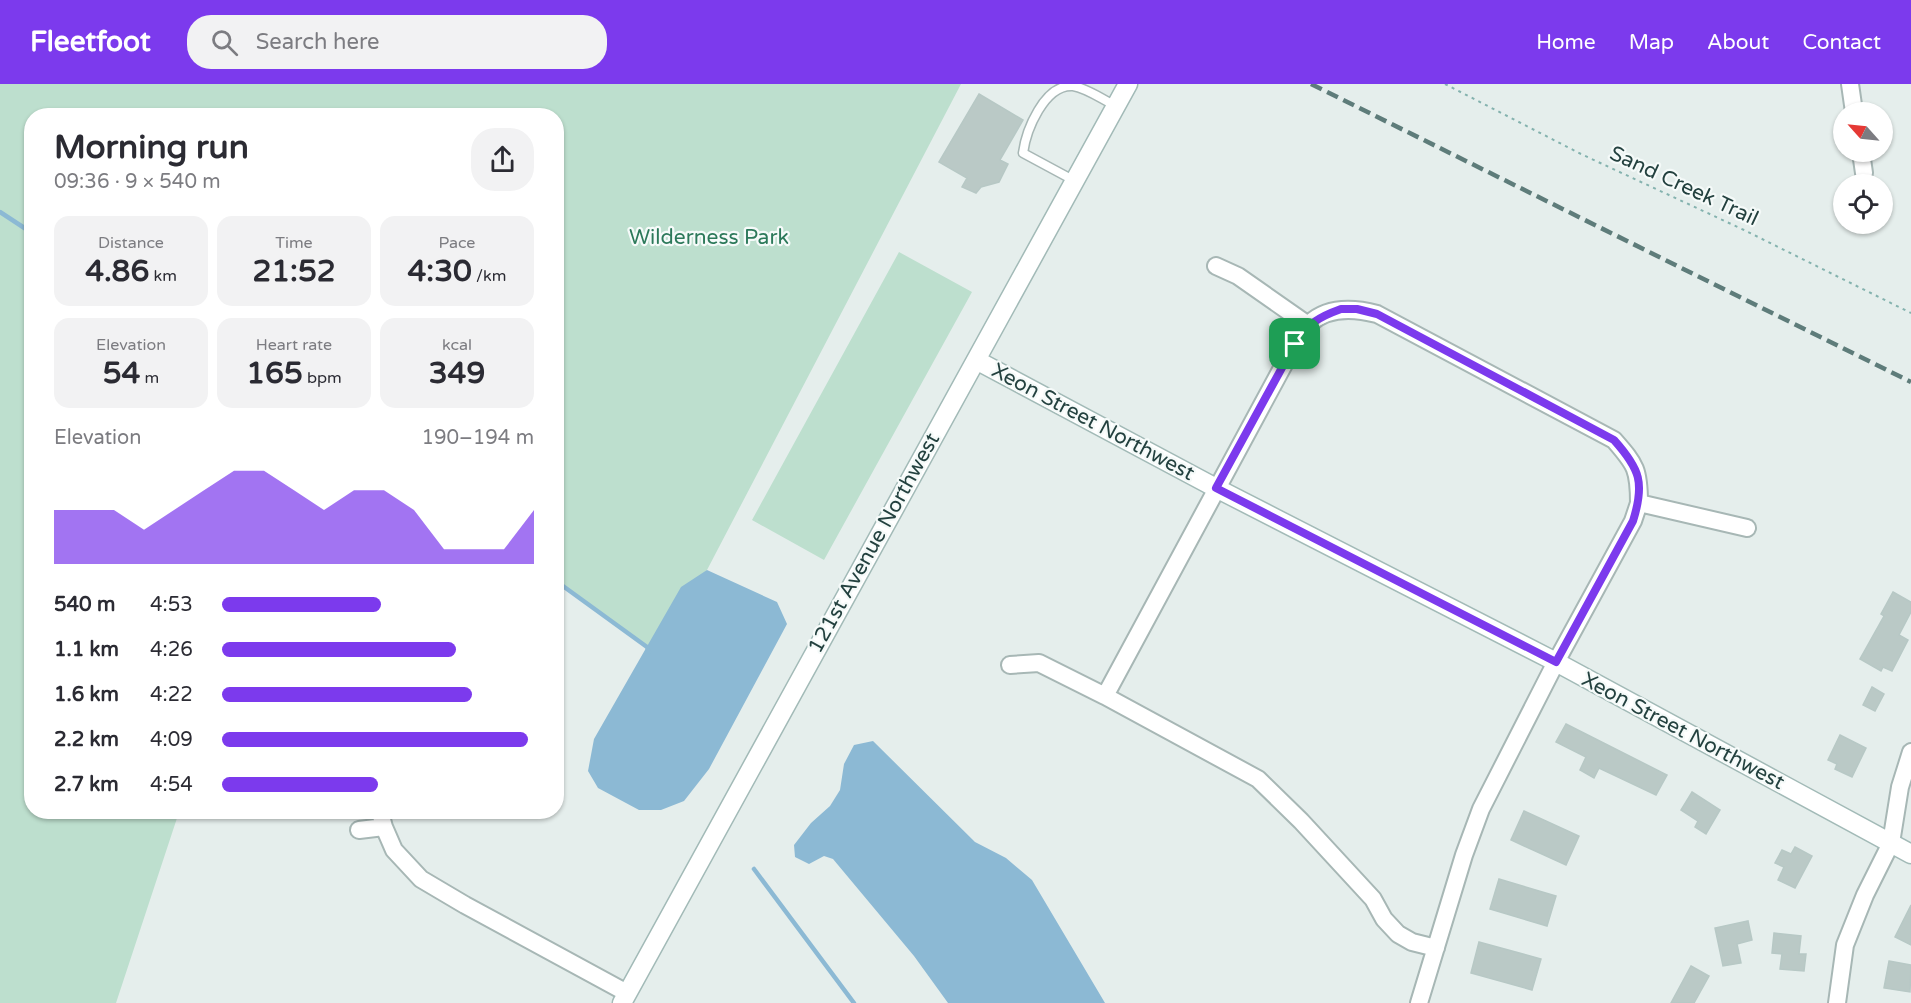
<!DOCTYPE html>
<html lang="en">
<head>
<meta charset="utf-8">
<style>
	body { margin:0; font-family:"Varela Round",sans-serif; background:#f2f2f3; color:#2b2b33; height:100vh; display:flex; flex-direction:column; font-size:22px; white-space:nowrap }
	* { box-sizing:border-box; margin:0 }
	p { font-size:20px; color:#7c7c81 }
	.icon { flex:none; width:33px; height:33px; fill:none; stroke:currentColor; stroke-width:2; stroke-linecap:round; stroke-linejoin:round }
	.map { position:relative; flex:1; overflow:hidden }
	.sheet { position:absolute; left:24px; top:24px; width:540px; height:711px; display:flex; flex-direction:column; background:#fff; border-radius:24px; box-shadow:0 2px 4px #0004 }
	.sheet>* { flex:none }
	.needle { width:39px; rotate:297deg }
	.buttons { position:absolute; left:1833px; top:18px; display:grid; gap:12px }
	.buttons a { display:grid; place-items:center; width:60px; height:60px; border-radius:50%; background:#fff; box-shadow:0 2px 4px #0004; font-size:30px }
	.pin { position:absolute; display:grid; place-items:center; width:51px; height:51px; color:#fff; margin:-26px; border-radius:12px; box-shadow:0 3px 9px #0006 }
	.round { display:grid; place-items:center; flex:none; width:63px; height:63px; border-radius:24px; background:#f2f2f3 }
	.head { display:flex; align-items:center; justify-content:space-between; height:102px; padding:0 30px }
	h1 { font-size:33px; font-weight:700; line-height:45px }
	.figures { display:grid; grid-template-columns:repeat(3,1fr); gap:9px; height:102px; padding:6px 30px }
	.figures div { display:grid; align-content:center; border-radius:15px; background:#f2f2f3; text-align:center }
	.figures b { font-size:30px; font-weight:700 }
	.figures small { font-size:16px; font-weight:400 }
	.figures p { font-size:16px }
	.chart { height:168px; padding:12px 30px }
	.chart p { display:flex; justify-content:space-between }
	.chart svg { width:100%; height:108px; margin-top:6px; fill:#7c3aed; opacity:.7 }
	ul { padding:0 30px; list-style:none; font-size:20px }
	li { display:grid; grid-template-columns:96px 72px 1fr; align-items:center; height:45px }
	li i { height:15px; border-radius:8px; background:#7c3aed }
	header { display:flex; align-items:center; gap:36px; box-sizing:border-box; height:84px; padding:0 30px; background:#7c3aed; color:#fff }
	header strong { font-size:28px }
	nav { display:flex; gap:33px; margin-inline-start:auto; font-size:21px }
	.search { width:420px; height:54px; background:#f2f2f3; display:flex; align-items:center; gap:15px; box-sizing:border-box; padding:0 21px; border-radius:24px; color:#7c7c81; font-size:22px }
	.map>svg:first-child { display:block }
</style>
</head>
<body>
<header>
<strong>Fleetfoot</strong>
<div class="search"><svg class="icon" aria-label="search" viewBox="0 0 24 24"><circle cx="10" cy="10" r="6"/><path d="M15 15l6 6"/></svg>Search here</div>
<nav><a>Home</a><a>Map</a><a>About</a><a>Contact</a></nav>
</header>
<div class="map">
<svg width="1911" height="919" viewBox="0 0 1911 919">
	<rect width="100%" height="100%" fill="#e5eeec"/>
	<path fill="#bddfce" d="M 0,0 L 961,0 L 707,486 L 647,563 L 557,497 L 556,32 L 32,32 L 32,728 L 179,728 L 116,919 L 0,919 Z
		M 899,168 L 972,208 L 824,476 L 752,436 Z"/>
	<path fill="#8cb9d4" d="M 707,486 L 777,518 L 787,540 L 709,685 L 684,717 L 661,726 L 639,726 L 598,704 L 588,687 L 594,655 L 681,503 Z
		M 873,657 L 975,758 L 1006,774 L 1032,796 L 1105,919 L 948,919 L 914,872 L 833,775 L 824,772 L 809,780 L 795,773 L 794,761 L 811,739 L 830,722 L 840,706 L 844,680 L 854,661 Z"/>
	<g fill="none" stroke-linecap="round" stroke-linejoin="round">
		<path stroke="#8cb9d4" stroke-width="4.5" d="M 0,128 L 32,149
			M 556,497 L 647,563 L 649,568
			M 754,785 L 854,919"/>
	</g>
	<path fill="#bac9c6" stroke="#b7c8c5" stroke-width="1.5" d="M 979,10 L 1023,36 L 1000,76 L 1008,80 L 999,98 L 981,103 L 976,109 L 962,103 L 967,94 L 939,78 Z
		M 1893,508 L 1911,518 L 1911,528 L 1899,551 L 1908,556 L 1892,587 L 1883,583 L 1881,587 L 1860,575 L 1884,532 L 1881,530 Z
		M 1872,603 L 1884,610 L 1875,627 L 1863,621 Z
		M 1566,640 L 1667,691 L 1656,711 L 1599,684 L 1594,694 L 1580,686 L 1586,673 L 1556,658 Z
		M 1840,651 L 1866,664 L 1852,693 L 1835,685 L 1837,680 L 1828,676 Z
		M 1692,708 L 1720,726 L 1706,750 L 1695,743 L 1698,737 L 1681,726 Z
		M 1524,727 L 1579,752 L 1566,781 L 1511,756 Z
		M 1795,763 L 1812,772 L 1795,804 L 1778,796 L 1784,783 L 1775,779 L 1782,766 L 1791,770 Z
		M 1499,795 L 1556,812 L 1547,842 L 1490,825 Z
		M 1911,821 L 1911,861 L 1895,853 Z
		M 1748,837 L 1752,856 L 1737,860 L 1741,879 L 1723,882 L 1715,844 Z
		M 1774,849 L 1801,852 L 1799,870 L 1806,870 L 1804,887 L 1780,885 L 1782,870 L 1772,869 Z
		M 1479,858 L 1541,875 L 1532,906 L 1471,889 Z
		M 1889,877 L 1911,881 L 1910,908 L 1884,904 Z
		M 1691,882 L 1709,892 L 1694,919 L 1671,919 Z"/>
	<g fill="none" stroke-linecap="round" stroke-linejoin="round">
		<g stroke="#a7b7b5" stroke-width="11">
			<path id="lane" d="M 1075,97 L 1023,69 C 1026,47 1044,0 1073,2 C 1087,4 1103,16 1116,22"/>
		</g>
		<g stroke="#a7b7b5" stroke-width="20">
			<path id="street" d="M 1850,0 L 1854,28
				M 1861,68 L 1864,89
				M 1216,182 L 1238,192 L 1308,241
				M 1010,581 L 1039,579 L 1105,612 L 1258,695 L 1301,737 L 1373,815 L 1384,835 L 1398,850 L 1412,858 L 1436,864
				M 1105,612 L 1295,260 C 1300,254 1304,245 1309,240 C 1328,222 1354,224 1377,230 L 1614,356 C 1636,381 1639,386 1639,419 L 1747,444
				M 380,728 L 384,743 L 394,766 L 421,795 L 465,821 L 627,909
				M 359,746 L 384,743
				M 1419,919 L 1464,771 L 1481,725 L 1556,578 L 1633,437 L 1639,419
				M 1837,919 L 1845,861 L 1865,811 L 1891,759 L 1900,703 L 1911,668"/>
		</g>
		<g stroke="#a2bab7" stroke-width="21">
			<path id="secondary" d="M 976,276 L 1216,404 L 1556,578 L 1911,770
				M 622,919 L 1128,0"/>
		</g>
		<path stroke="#84b2ae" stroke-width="2" stroke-dasharray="3 4.5" stroke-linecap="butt" d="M 1445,0 L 1581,70 L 1744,146 L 1911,229"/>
		<use href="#lane" stroke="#fff" stroke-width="8"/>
		<use href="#street" stroke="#fff" stroke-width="16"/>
		<use href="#secondary" stroke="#fff" stroke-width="18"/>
		<path stroke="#5e7c7a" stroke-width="4.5" stroke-dasharray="12 6" stroke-linecap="butt" d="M 1311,0 L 1911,298"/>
	</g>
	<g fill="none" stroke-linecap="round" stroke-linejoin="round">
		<g stroke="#fff" stroke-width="12">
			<path id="route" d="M 1341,225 L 1357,225 L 1377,230 L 1614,356 C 1640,385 1645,399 1633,437 L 1556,578 L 1216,404 L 1295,260 C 1310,239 1316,234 1341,225 Z"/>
		</g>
		<use href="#route" stroke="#7c3aed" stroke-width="8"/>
	</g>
	<g text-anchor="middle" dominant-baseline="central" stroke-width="4.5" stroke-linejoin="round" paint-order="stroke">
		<g font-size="21" fill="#23413f" stroke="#f5faf9">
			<text transform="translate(1684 102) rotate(25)">Sand Creek Trail</text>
			<text transform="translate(1093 338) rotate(28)">Xeon Street Northwest</text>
			<text transform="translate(874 459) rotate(-61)">121st Avenue Northwest</text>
			<text transform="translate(1683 647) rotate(28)">Xeon Street Northwest</text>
		</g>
		<g font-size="21" fill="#2c795a" stroke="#f5faf9">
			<text x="709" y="153">Wilderness Park</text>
		</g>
	</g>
</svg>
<div class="buttons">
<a><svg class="needle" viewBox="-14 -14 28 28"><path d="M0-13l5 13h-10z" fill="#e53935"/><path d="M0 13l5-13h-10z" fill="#7c7c81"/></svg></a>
<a><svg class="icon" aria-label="locate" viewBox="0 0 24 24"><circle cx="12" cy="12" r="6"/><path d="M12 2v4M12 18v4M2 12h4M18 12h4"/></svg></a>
</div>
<div class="pin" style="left:1295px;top:260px;background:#1e9e55"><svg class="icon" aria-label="arrive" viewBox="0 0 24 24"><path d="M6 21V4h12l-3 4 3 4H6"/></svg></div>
<section class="sheet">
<div class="head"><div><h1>Morning run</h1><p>09:36 · 9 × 540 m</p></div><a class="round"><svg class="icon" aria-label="share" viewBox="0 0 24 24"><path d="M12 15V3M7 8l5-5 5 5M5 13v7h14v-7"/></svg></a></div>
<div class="figures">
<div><p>Distance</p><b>4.86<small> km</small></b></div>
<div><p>Time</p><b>21:52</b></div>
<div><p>Pace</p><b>4:30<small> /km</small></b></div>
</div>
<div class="figures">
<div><p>Elevation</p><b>54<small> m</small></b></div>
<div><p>Heart rate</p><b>165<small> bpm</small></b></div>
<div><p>kcal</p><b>349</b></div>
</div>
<div class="chart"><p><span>Elevation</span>190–194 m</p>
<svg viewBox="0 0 160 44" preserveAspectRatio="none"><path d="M0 44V22L10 22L20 22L30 30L40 22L50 14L60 6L70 6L80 14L90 22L100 14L110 14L120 22L130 38L140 38L150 38L160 22V44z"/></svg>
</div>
<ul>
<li><b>540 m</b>4:53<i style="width:51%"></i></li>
<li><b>1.1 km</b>4:26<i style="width:75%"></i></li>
<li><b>1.6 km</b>4:22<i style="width:80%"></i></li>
<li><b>2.2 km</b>4:09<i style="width:98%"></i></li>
<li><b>2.7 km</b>4:54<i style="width:50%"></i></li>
</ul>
</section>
</div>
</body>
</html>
